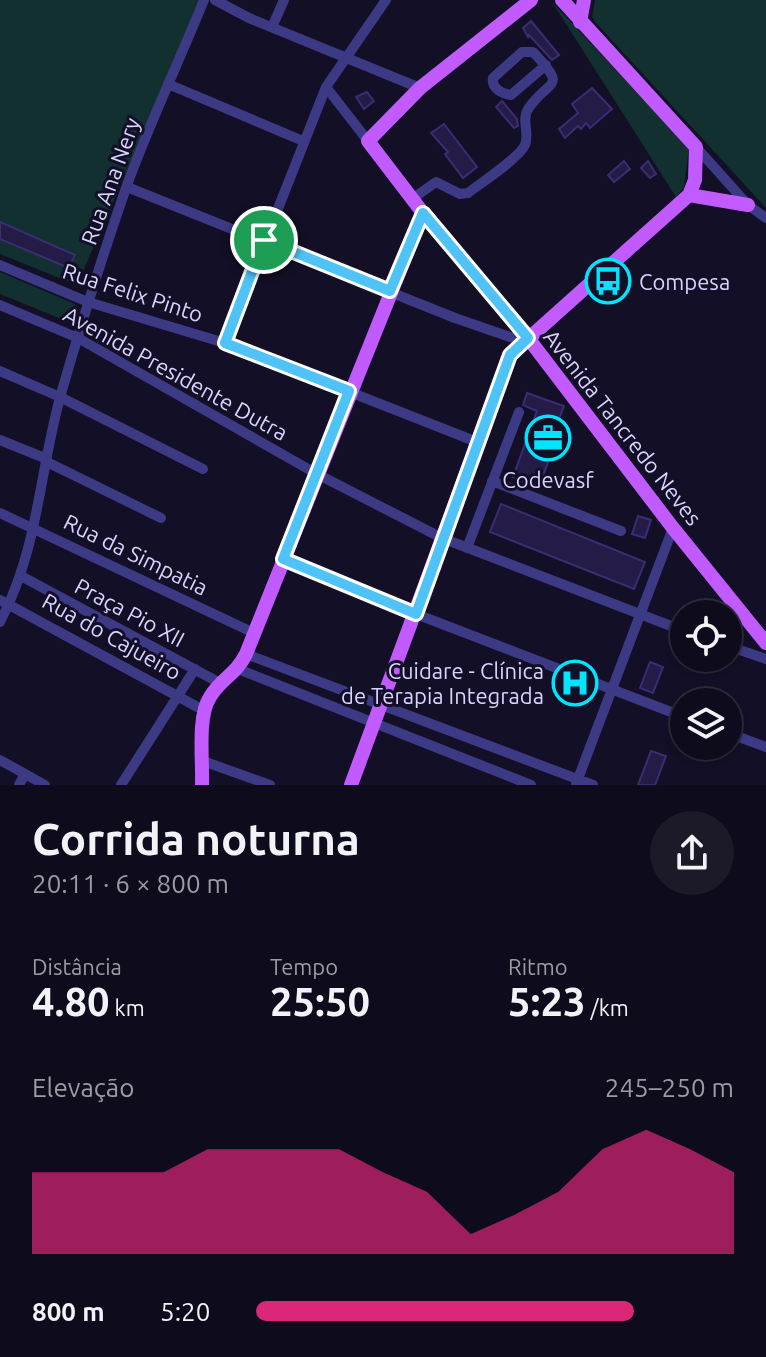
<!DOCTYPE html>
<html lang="pt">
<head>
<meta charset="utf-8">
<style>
	body { margin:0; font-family:Ubuntu,sans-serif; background:#1c1929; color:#f1f3f6; height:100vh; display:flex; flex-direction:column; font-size:30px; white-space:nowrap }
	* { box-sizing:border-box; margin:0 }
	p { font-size:26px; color:#9b9ba3 }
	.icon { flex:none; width:44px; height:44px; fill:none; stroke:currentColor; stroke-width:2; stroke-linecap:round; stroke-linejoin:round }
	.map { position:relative; height:785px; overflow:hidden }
	.drawer { display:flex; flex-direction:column; background:#0e0b1c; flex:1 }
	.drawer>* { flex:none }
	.tools { position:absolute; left:670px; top:600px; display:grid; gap:16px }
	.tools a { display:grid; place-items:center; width:72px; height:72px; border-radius:50%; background:#0e0b1c; box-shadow:0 2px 6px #0004,0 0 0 2px #2e2b3b; font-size:40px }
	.pin { position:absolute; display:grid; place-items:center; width:68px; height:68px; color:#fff; margin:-34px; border:4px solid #fff; border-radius:50%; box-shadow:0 2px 8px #0007 }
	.round { display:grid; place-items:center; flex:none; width:84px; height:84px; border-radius:42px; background:#1c1929 }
	.headline { display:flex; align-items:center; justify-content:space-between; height:136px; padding:0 32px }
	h1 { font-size:44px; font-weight:600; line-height:60px }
	.metrics { display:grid; grid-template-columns:repeat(3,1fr); gap:12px; height:136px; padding:8px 32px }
	.metrics div { display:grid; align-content:center }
	.metrics b { font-size:40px; font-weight:600 }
	.metrics small { font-size:22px; font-weight:400 }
	.metrics p { font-size:22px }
	.chart { height:224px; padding:16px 32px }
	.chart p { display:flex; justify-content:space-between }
	.chart svg { width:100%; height:144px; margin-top:8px; fill:#db2777; opacity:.7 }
	ul { padding:0 32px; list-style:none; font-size:26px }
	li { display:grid; grid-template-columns:128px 96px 1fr; align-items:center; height:60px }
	li i { height:20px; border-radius:10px; background:#db2777 }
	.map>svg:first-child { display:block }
</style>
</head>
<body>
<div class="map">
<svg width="766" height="785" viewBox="0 0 766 785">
	<rect width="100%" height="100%" fill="#130f26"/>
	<path fill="#12302f" d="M 0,0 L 201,0 L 77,285 L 0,254 Z
		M 595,0 L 766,0 L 766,208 L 596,23 L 592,17 Z
		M 552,2 L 689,148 L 684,187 L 676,197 Z
		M 0,272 L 75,304 L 73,321 L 71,323 L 0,294 Z"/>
	<path fill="#241b47" stroke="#3b2d73" stroke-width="2" d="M 531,21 L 559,55 L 552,60 L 529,35 L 528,37 L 523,28 Z
		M 592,88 L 612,109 L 590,128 L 586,123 L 581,129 L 578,126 L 565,138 L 559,129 L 578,113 L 572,104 Z
		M 367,92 L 374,101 L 364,109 L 356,97 Z
		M 502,101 L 517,119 L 518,126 L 514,128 L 496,107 Z
		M 444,124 L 477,167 L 463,178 L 445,154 L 448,152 L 431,133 Z
		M 624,161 L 630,169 L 614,182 L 608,175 Z
		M 648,161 L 656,174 L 650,178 L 641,168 Z
		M 0,222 L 75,255 L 69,268 L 0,239 Z
		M 527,393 L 564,406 L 559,419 L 563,421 L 539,487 L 513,477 L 537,411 L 523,405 Z
		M 501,504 L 645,562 L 634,589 L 490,532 Z
		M 638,516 L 651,520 L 645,538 L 632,534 Z
		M 650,662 L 663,667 L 653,693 L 640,688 Z
		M 651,751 L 666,756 L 655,785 L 638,785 Z"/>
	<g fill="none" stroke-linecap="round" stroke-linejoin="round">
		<path stroke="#3d3a85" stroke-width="10" d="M 215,0 L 249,18 L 420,88
			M 272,27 L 284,0
			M 168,84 L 303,141
			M 326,87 L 368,141
			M 696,147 L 748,205 L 766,218
			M 127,187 L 455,318 L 510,337 L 528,338
			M 412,199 L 436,182 L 460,194 L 468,193 C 481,183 519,158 525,145 C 530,133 521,120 528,109 C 549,78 569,90 533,52 L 522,52 L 493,78 C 491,88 502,94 511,95 L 546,65
			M 0,265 L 88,302 L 225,343 L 477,442
			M 0,305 L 78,338 L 317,474 L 442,538 L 684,631
			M 225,343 L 326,87 L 386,0
			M 0,371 L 60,397 L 203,469
			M 0,440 L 47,459
			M 47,462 L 161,518
			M 492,481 L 621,531
			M 0,513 L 254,633
			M 467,548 L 519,412
			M 283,559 L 416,614 L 684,717
			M 21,576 L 220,683
			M 0,600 L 203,710
			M 0,622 C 39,548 39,472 61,394 C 81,324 103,254 127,185 C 150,122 179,62 204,0
			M 728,646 L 766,659
			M 246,654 L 593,785
			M 238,669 L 531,785
			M 728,733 L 766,747
			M 0,760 L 45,785
			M 203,761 L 270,785
			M 576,784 L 673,528
			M 19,785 L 25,774
			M 121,785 L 195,669"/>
		<path stroke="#c25bff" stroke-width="14" d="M 531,0 L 420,88 L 368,141 L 423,213 L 528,338 L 673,528 L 766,643
			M 580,22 L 584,0
			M 689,195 L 748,205
			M 202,785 C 203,760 197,717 210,697 C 222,677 235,676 246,654 L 423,213
			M 351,785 L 510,355 L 689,195 L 695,180 L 696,147 L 562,0"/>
	</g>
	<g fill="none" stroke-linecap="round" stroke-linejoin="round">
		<g stroke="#fff" stroke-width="16">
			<path id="route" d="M 423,213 L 528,338 L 510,355 L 416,614 L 283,559 L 349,391 L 225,343 L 264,240 L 390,291 Z"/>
		</g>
		<use href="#route" stroke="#4fc3f7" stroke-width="10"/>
	</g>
	<defs>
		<g id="bus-ring" transform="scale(2.3)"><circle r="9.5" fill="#130f26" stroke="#00e5ff" stroke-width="1.5"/><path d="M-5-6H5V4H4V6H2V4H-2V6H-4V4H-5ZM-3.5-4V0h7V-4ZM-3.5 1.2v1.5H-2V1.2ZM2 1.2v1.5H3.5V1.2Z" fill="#00e5ff"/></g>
		<g id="office-ring" transform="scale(2.3)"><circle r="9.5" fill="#130f26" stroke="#00e5ff" stroke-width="1.5"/><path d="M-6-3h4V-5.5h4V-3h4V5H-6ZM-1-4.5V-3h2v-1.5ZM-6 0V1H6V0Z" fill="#00e5ff"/></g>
		<g id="hospital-ring" transform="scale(2.3)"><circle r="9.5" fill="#130f26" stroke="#00e5ff" stroke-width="1.5"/><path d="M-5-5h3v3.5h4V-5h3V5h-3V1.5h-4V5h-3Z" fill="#00e5ff"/></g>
	</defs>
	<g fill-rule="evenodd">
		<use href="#bus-ring" x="608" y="281"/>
		<use href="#office-ring" x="548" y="438"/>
		<use href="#hospital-ring" x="575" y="683"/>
	</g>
	<g text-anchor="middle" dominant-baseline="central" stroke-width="6" stroke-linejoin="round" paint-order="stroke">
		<g font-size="22" fill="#d9d4ff" stroke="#130f26">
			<text transform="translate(110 181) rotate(-70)">Rua Ana Nery</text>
			<text transform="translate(133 292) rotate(18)">Rua Felix Pinto</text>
			<text transform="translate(176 373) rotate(29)">Avenida Presidente Dutra</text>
			<text transform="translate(623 427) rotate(52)">Avenida Tancredo Neves</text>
			<text transform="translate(136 554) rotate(26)">Rua da Simpatia</text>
			<text transform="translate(130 612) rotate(28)">Praça Pio XII</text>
			<text transform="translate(112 636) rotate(29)">Rua do Cajueiro</text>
		</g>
		<g font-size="22" fill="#d9d4ff" stroke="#130f26" text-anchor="start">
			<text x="639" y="281">Compesa</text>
			<text x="548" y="479" text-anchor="middle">Codevasf</text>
			<text x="544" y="670" text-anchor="end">Cuidare - Clínica<tspan x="544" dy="25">de Terapia Integrada</tspan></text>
		</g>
	</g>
</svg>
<div class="tools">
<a><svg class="icon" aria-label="locate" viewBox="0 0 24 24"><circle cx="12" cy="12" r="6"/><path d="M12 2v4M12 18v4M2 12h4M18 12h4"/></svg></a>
<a><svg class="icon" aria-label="layers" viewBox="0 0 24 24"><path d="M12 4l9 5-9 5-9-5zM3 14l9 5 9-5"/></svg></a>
</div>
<div class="pin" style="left:264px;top:240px;background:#1e9e55"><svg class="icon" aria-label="arrive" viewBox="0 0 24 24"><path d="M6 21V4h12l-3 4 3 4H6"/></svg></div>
</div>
<section class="drawer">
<div class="headline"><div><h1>Corrida noturna</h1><p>20:11 · 6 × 800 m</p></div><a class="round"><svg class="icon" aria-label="share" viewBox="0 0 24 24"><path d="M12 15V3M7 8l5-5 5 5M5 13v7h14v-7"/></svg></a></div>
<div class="metrics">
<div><p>Distância</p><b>4.80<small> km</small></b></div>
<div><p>Tempo</p><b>25:50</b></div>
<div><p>Ritmo</p><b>5:23<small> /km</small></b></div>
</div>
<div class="chart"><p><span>Elevação</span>245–250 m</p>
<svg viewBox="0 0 160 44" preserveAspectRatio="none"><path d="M0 44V19L10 19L20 19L30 19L40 12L50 12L60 12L70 12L80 19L90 25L100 38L110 32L120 25L130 12L140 6L150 12L160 19V44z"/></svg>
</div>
<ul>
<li><b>800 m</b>5:20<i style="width:79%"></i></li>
</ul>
</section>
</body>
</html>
